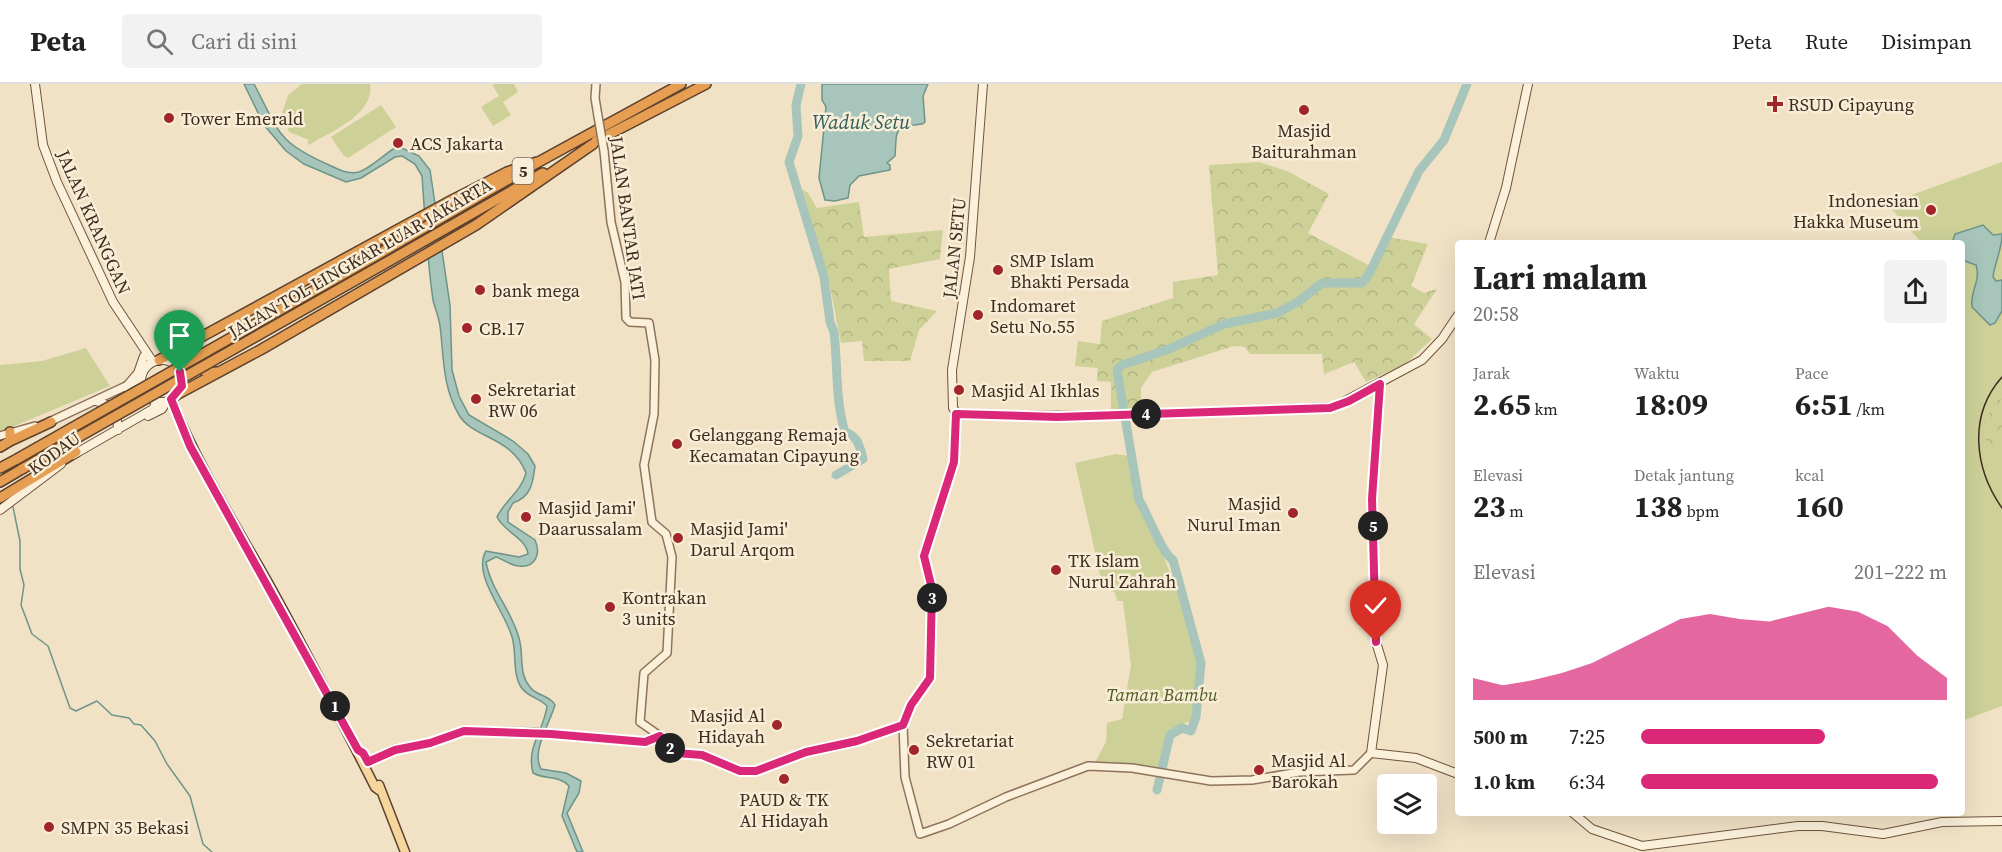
<!DOCTYPE html>
<html lang="id">
<head>
<meta charset="utf-8">
<style>
	body { margin:0; font-family:"Source Serif 4",serif; background:#f2f2f2; color:#222; height:100vh; display:flex; flex-direction:column; font-size:22px; white-space:nowrap }
	* { box-sizing:border-box; margin:0 }
	p { font-size:20px; color:#767676 }
	.icon { flex:none; width:33px; height:33px; fill:none; stroke:currentColor; stroke-width:2; stroke-linecap:round; stroke-linejoin:round }
	.map { position:relative; flex:1; overflow:hidden }
	.side { position:absolute; left:1455px; top:156px; width:510px; height:576px; display:flex; flex-direction:column; background:#fff; border-radius:6px; box-shadow:0 6px 24px #0002 }
	.side>* { flex:none }
	.tools { position:absolute; left:1377px; top:690px; display:grid; gap:12px }
	.tools a { display:grid; place-items:center; width:60px; height:60px; border-radius:6px; background:#fff; box-shadow:0 6px 24px #0002; font-size:30px }
	.pin { position:absolute; display:grid; place-items:center; width:51px; height:51px; color:#fff; margin:-62px -26px; border-radius:50% 50% 50% 0; rotate:-45deg; box-shadow:0 0 6px #0007 }
	.pin .icon { rotate:45deg }
	.km { position:absolute; width:30px; height:30px; margin:-15px; border-radius:50%; background:#222; color:#fff; font-size:16px; line-height:30px; text-align:center }
	.round { display:grid; place-items:center; flex:none; width:63px; height:63px; border-radius:6px; background:#f2f2f2 }
	.summary { display:flex; align-items:center; justify-content:space-between; height:102px; padding:0 18px }
	h1 { font-size:33px; font-weight:700; line-height:45px }
	.metrics { display:grid; grid-template-columns:repeat(3,1fr); gap:9px; height:102px; padding:6px 18px }
	.metrics div { display:grid; align-content:center }
	.metrics b { font-size:30px; font-weight:700 }
	.metrics small { font-size:16px; font-weight:400 }
	.metrics p { font-size:16px }
	.chart { height:168px; padding:12px 18px }
	.chart p { display:flex; justify-content:space-between }
	.chart svg { width:100%; height:108px; margin-top:6px; fill:#db2777; opacity:.7 }
	ul { padding:0 18px; list-style:none; font-size:20px }
	li { display:grid; grid-template-columns:96px 72px 1fr; align-items:center; height:45px }
	li i { height:15px; border-radius:8px; background:#db2777 }
	header { display:flex; align-items:center; gap:36px; box-sizing:border-box; height:84px; padding:0 30px; background:#fff; border-bottom:2px solid #e0e0e0 }
	header strong { font-size:28px }
	nav { display:flex; gap:33px; margin-inline-start:auto; font-size:21px }
	.search { width:420px; height:54px; background:#f2f2f2; display:flex; align-items:center; gap:15px; box-sizing:border-box; padding:0 21px; border-radius:6px; color:#767676; font-size:22px }
	.map>svg:first-child { display:block }
</style>
</head>
<body>
<header>
<strong>Peta</strong>
<div class="search"><svg class="icon" aria-label="search" viewBox="0 0 24 24"><circle cx="10" cy="10" r="6"/><path d="M15 15l6 6"/></svg>Cari di sini</div>
<nav><a>Peta</a><a>Rute</a><a>Disimpan</a></nav>
</header>
<div class="map">
<svg width="2002" height="768" viewBox="0 0 2002 768">
	<defs>
		<pattern id="forest-crowns" width="20" height="18" patternUnits="userSpaceOnUse" patternTransform="scale(1.5)"><rect width="20" height="18" fill="#cdd198"/><path d="M2 6a3 3 0 1 1 6 0M12 15a3 3 0 1 1 6 0" fill="none" stroke="#b1b483"/></pattern>
	</defs>
	<rect width="100%" height="100%" fill="#f1e2c6"/>
	<path fill="#cdd198" d="M 302,0 L 370,0 C 375,31 331,47 309,61 L 307,58 L 309,56 L 289,48 L 282,29 L 288,11 Z
		M 492,0 L 514,0 L 518,8 L 503,18 L 511,31 L 493,42 L 481,23 L 499,12 Z
		M 381,21 L 396,43 L 348,74 L 344,72 L 331,53 Z
		M 2002,78 L 2002,622 L 1962,637 L 1962,159 L 1922,159 L 1887,120 Z
		M 86,264 L 110,302 L 0,348 L 0,281 L 42,277 Z
		M 1116,370 L 1129,372 L 1131,392 L 1186,528 L 1202,585 L 1193,636 L 1171,645 L 1162,688 L 1094,680 L 1106,658 L 1107,639 L 1122,635 L 1131,581 L 1123,517 L 1117,517 L 1115,509 L 1102,499 L 1075,379 Z"/>
	<path fill="url(#forest-crowns)" d="M 1259,78 L 1287,87 L 1329,110 L 1308,149 L 1370,182 L 1388,153 L 1428,160 L 1411,202 L 1424,209 L 1437,205 L 1414,240 L 1432,255 L 1404,281 L 1366,298 L 1354,278 L 1324,290 L 1322,270 L 1250,270 L 1245,263 L 1234,262 L 1152,288 L 1141,304 L 1141,326 L 1111,327 L 1111,298 L 1097,297 L 1098,284 L 1075,282 L 1078,257 L 1100,260 L 1102,237 L 1173,214 L 1173,198 L 1218,191 L 1209,81 Z
		M 802,105 L 808,109 L 817,124 L 859,118 L 864,153 L 943,146 L 940,175 L 889,185 L 891,217 L 937,227 L 919,246 L 910,277 L 864,277 L 862,257 L 841,259 L 830,202 Z
		M 1996,313 L 2002,316 L 2002,364 L 1996,375 L 1986,373 C 1985,352 1985,331 1996,313 Z"/>
	<path fill="#a7c5bb" stroke="#6d9489" stroke-width="1.5" d="M 244,0 L 254,0 C 279,47 276,58 329,81 C 338,85 348,91 359,88 C 373,83 385,69 398,62 L 419,72 L 430,86 L 450,221 L 452,286 L 459,312 L 469,331 L 513,357 L 528,370 L 535,382 C 533,399 531,413 513,419 L 508,428 L 508,438 L 535,456 C 541,469 536,484 519,482 C 511,482 503,475 496,473 L 486,478 C 491,506 512,527 519,554 C 524,570 518,589 530,603 C 536,612 550,611 555,621 C 550,639 531,667 541,685 L 566,689 L 581,697 L 579,709 L 567,729 L 583,768 L 577,768 L 562,732 L 569,702 C 559,691 545,696 533,689 C 526,662 544,647 547,622 C 540,614 527,613 521,603 C 513,591 516,571 513,557 C 509,532 471,492 486,467 L 519,473 L 528,470 C 526,454 504,448 497,433 C 505,416 521,408 526,389 C 512,352 473,355 459,331 C 442,302 444,273 440,242 C 439,233 435,225 433,216 C 427,175 425,133 422,92 L 415,80 L 402,72 L 395,73 L 361,94 L 346,98 L 304,80 L 286,67 L 264,41 Z
		M 822,0 L 928,0 L 923,12 L 925,38 L 922,40 C 893,43 897,45 895,72 L 887,79 L 890,81 L 890,86 L 859,92 L 850,101 L 848,114 L 835,117 L 825,116 L 819,94 L 826,23 L 822,16 Z
		M 1983,141 L 1993,151 L 2002,150 C 2002,166 1995,177 1993,193 L 1996,197 L 2002,196 L 2002,227 L 1995,239 L 1990,241 L 1972,223 C 1970,206 1981,198 1976,181 L 1962,176 L 1962,159 L 1952,159 L 1955,150 Z"/>
	<g fill="none" stroke-linecap="round" stroke-linejoin="round">
		<path stroke="#6d9489" stroke-width="1.5" d="M 13,423 L 20,457 L 20,485 L 24,501 L 21,521 L 32,550 L 48,562 L 70,624 L 76,627 L 97,617 L 112,631 L 129,634 L 134,640 L 141,641 L 155,657 L 167,680 L 190,712 L 203,760 L 212,768"/>
		<path stroke="#a7c5bb" stroke-width="9" d="M 801,0 L 796,21 L 798,52 L 789,78 L 824,193 L 830,238 L 834,248 C 838,282 835,316 845,348 C 858,352 860,363 863,375 L 836,391
			M 1157,706 L 1170,651 L 1182,644 L 1191,647 L 1196,633 L 1201,579 L 1173,476 C 1162,470 1148,430 1139,416 L 1117,286 L 1122,281 L 1169,265 L 1224,240 L 1277,229 L 1298,218 L 1322,199 L 1362,199 L 1369,190 L 1419,87 L 1444,56 L 1467,0"/>
		<g stroke="#8e735a" stroke-width="10">
			<path id="tertiary" d="M 596,0 L 595,14 L 598,32
				M 604,67 L 611,138 L 625,198 L 626,234 L 630,238 L 649,239 L 655,276 L 654,330 L 644,381 L 652,438 L 666,450 L 672,473 L 667,569 L 644,589 L 640,638 L 660,652 L 676,669 L 702,671 L 740,687 L 756,687 L 805,668 L 857,657 L 903,641
				M 956,330 L 954,378 L 924,473 L 932,505 L 930,594 L 911,621 L 903,641 L 905,693 L 920,750 L 949,740 L 1006,713 L 1088,682 L 1132,684 L 1211,697 L 1252,696 L 1299,688 L 1354,686 L 1371,669
				M 49,338 L 141,295
				M 0,352 L 35,342
				M 368,678 L 395,665 L 430,659 L 464,647 L 534,648 L 645,658 L 660,652"/>
		</g>
		<g stroke="#70543d" stroke-width="10">
			<path id="secondary" d="M 35,0 L 43,61 L 57,98 L 113,218 L 153,278
				M 983,0 L 970,173 L 952,286 L 953,324 L 958,331 L 1110,332 L 1334,323 L 1422,276 L 1442,255 L 1458,231
				M 1489,159 L 1506,104 L 1528,0
				M141 297a21 21 0 1 1 42 0a21 21 0 1 1-42 0Z
				M 1380,300 L 1372,415 L 1376,558 L 1383,581 L 1371,669 L 1416,674 L 1458,690
				M 126,303 L 138,289 L 144,272
				M 96,317 C 111,320 118,331 118,346
				M 148,332 L 162,325 L 167,317
				M 73,371 L 153,325 L 157,317
				M 0,426 L 61,380
				M 1573,729 L 1592,745 L 1642,762 L 1798,742 L 1822,742 L 1883,750 L 1942,738 L 2002,737"/>
		</g>
		<g stroke="#5c412e" stroke-width="11">
			<path id="primary" d="M 171,315 C 197,380 233,437 267,497 C 305,565 340,634 375,703 L 379,706
				M 379,701 L 405,768"/>
		</g>
		<g stroke="#5c412e" stroke-width="12">
			<path id="motorway" d="M 596,57 L 706,0
				M 533,81 L 681,0
				M 377,171 L 521,88
				M 382,181 L 543,89
				M 198,255 C 186,271 196,291 217,288
				M 159,276 L 452,116 L 507,88 L 537,78
				M 178,310 L 262,265 L 476,141 L 593,60
				M 10,357 L 51,338
				M 0,363 L 10,357 L 10,348
				M 0,384 L 17,375
				M 0,398 L 22,385
				M 0,414 L 76,368"/>
		</g>
		<use href="#tertiary" stroke="#fbf0da" stroke-width="7"/>
		<use href="#secondary" stroke="#fbf0da" stroke-width="8"/>
		<use href="#primary" stroke="#f6d69c" stroke-width="8"/>
		<use href="#motorway" stroke="#e59e52" stroke-width="9"/>
		<path stroke="#3e2c1f" stroke-width="1.5" d="M 2002,293 C 1968,331 1974,384 2002,424"/>
		<g stroke="#8e735a" stroke-width="10" stroke-linecap="butt">
			<path id="tertiary-bridge" d="M 598,32 L 604,67"/>
		</g>
		<g stroke="#5c412e" stroke-width="12" stroke-linecap="butt">
			<path id="motorway-bridge" d="M 17,375 L 377,171
				M 22,385 L 382,181"/>
		</g>
		<use href="#tertiary-bridge" stroke="#fbf0da" stroke-width="7"/>
		<use href="#motorway-bridge" stroke="#e59e52" stroke-width="9"/>
	</g>
	<g fill="none" stroke-linecap="round" stroke-linejoin="round">
		<g stroke="#fff" stroke-width="12">
			<path id="route" d="M 180,288 L 182,302 L 171,315 L 190,362 L 358,666 L 363,669 L 368,678 L 395,666 L 430,659 L 464,647 L 551,650 L 645,658 L 660,652 L 676,669 L 702,671 L 740,687 L 756,687 L 806,668 L 857,657 L 903,641 L 911,621 L 930,594 L 932,505 L 924,472 L 954,378 L 956,330 L 1058,333 L 1330,324 L 1349,317 L 1380,300 L 1372,415 L 1376,558"/>
		</g>
		<use href="#route" stroke="#db2777" stroke-width="8"/>
	</g>
	<g fill="#a2252c" stroke="#f8edd6" stroke-width="2">
		<path d="M1772 11h6v6h6v6h-6v6h-6v-6h-6v-6h6z"/>
		<circle cx="1304" cy="26" r="6"/>
		<circle cx="169" cy="34" r="6"/>
		<circle cx="398" cy="59" r="6"/>
		<circle cx="1931" cy="126" r="6"/>
		<circle cx="998" cy="186" r="6"/>
		<circle cx="480" cy="206" r="6"/>
		<circle cx="978" cy="231" r="6"/>
		<circle cx="467" cy="244" r="6"/>
		<circle cx="959" cy="306" r="6"/>
		<circle cx="476" cy="315" r="6"/>
		<circle cx="677" cy="360" r="6"/>
		<circle cx="1293" cy="429" r="6"/>
		<circle cx="526" cy="433" r="6"/>
		<circle cx="678" cy="454" r="6"/>
		<circle cx="1056" cy="486" r="6"/>
		<circle cx="610" cy="523" r="6"/>
		<circle cx="777" cy="641" r="6"/>
		<circle cx="914" cy="666" r="6"/>
		<circle cx="1259" cy="686" r="6"/>
		<circle cx="784" cy="695" r="6"/>
		<circle cx="49" cy="743" r="6"/>
	</g>
	<g text-anchor="middle" dominant-baseline="central" stroke-width="5" stroke-linejoin="round" paint-order="stroke">
		<rect fill="#f8edd6" stroke="#766656" stroke-width="1.5" x="512.5" y="74" width="21" height="26" rx="4.5"/>
		<g font-size="16" font-weight="bold" fill="#3e2c1f">
			<text x="523" y="87">5</text>
		</g>
		<g font-size="18" fill="#3e2c1f" stroke="#f8edd6" text-anchor="start">
			<text x="1788" y="20">RSUD Cipayung</text>
			<text x="181" y="34">Tower Emerald</text>
			<text x="1304" y="46" text-anchor="middle">Masjid<tspan x="1304" dy="21">Baiturahman</tspan></text>
			<text x="410" y="59">ACS Jakarta</text>
			<text x="1919" y="116" text-anchor="end">Indonesian<tspan x="1919" dy="21">Hakka Museum</tspan></text>
			<text x="1010" y="176">SMP Islam<tspan x="1010" dy="21">Bhakti Persada</tspan></text>
			<text x="492" y="206">bank mega</text>
			<text x="990" y="221">Indomaret<tspan x="990" dy="21">Setu No.55</tspan></text>
			<text x="479" y="244">CB.17</text>
			<text x="488" y="305">Sekretariat<tspan x="488" dy="21">RW 06</tspan></text>
			<text x="971" y="306">Masjid Al Ikhlas</text>
			<text x="689" y="350">Gelanggang Remaja<tspan x="689" dy="21">Kecamatan Cipayung</tspan></text>
			<text x="1281" y="419" text-anchor="end">Masjid<tspan x="1281" dy="21">Nurul Iman</tspan></text>
			<text x="538" y="423">Masjid Jami'<tspan x="538" dy="21">Daarussalam</tspan></text>
			<text x="690" y="444">Masjid Jami'<tspan x="690" dy="21">Darul Arqom</tspan></text>
			<text x="1068" y="476">TK Islam<tspan x="1068" dy="21">Nurul Zahrah</tspan></text>
			<text x="622" y="513">Kontrakan<tspan x="622" dy="21">3 units</tspan></text>
			<text x="765" y="631" text-anchor="end">Masjid Al<tspan x="765" dy="21">Hidayah</tspan></text>
			<text x="926" y="656">Sekretariat<tspan x="926" dy="21">RW 01</tspan></text>
			<text x="1271" y="676">Masjid Al<tspan x="1271" dy="21">Barokah</tspan></text>
			<text x="784" y="715" text-anchor="middle">PAUD &amp; TK<tspan x="784" dy="21">Al Hidayah</tspan></text>
			<text x="61" y="743">SMPN 35 Bekasi</text>
		</g>
		<g font-size="18" fill="#3e2c1f" stroke="#f8edd6">
			<text transform="translate(628 134) rotate(82)">JALAN BANTAR JATI</text>
			<text transform="translate(94 138) rotate(66)">JALAN KRANGGAN</text>
			<text transform="translate(954 164) rotate(-84)">JALAN SETU</text>
			<text transform="translate(360 174) rotate(-30)">JALAN TOL LINGKAR LUAR JAKARTA</text>
			<text transform="translate(54 369) rotate(-36)">KODAU</text>
		</g>
		<g font-size="18" font-style="italic" fill="#505b24" stroke="#f8edd6">
			<text x="1162" y="610">Taman Bambu</text>
		</g>
		<g font-size="20" font-style="italic" fill="#2d5e59" stroke="#f8edd6">
			<text x="861" y="38">Waduk Setu</text>
		</g>
	</g>
</svg>
<div class="tools">
<a><svg class="icon" aria-label="layers" viewBox="0 0 24 24"><path d="M12 4l9 5-9 5-9-5zM3 14l9 5 9-5"/></svg></a>
</div>
<div class="pin" style="left:180px;top:288px;background:#1e9e55"><svg class="icon" aria-label="arrive" viewBox="0 0 24 24"><path d="M6 21V4h12l-3 4 3 4H6"/></svg></div>
<div class="pin" style="left:1376px;top:558px;background:#d93025"><svg class="icon" aria-label="check" viewBox="0 0 24 24"><path d="M5 12l5 5 9-10"/></svg></div>
<b class="km" style="left:335px;top:622px">1</b>
<b class="km" style="left:670px;top:664px">2</b>
<b class="km" style="left:932px;top:514px">3</b>
<b class="km" style="left:1146px;top:330px">4</b>
<b class="km" style="left:1373px;top:442px">5</b>
<section class="side">
<div class="summary"><div><h1>Lari malam</h1><p>20:58</p></div><a class="round"><svg class="icon" aria-label="share" viewBox="0 0 24 24"><path d="M12 15V3M7 8l5-5 5 5M5 13v7h14v-7"/></svg></a></div>
<div class="metrics">
<div><p>Jarak</p><b>2.65<small> km</small></b></div>
<div><p>Waktu</p><b>18:09</b></div>
<div><p>Pace</p><b>6:51<small> /km</small></b></div>
</div>
<div class="metrics">
<div><p>Elevasi</p><b>23<small> m</small></b></div>
<div><p>Detak jantung</p><b>138<small> bpm</small></b></div>
<div><p>kcal</p><b>160</b></div>
</div>
<div class="chart"><p><span>Elevasi</span>201–222 m</p>
<svg viewBox="0 0 160 44" preserveAspectRatio="none"><path d="M0 44V35L10 38L20 36L30 33L40 29L50 23L60 17L70 11L80 9L90 11L100 12L110 9L120 6L130 8L140 14L150 26L160 35V44z"/></svg>
</div>
<ul>
<li><b>500 m</b>7:25<i style="width:60%"></i></li>
<li><b>1.0 km</b>6:34<i style="width:97%"></i></li>
</ul>
</section>
</div>
</body>
</html>
